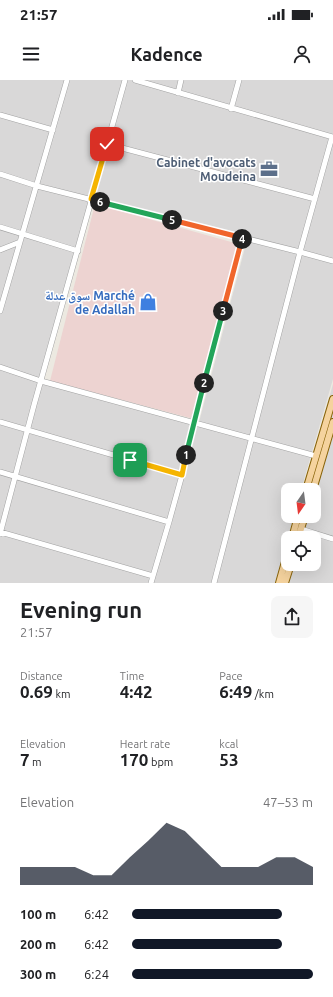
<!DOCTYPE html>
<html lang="en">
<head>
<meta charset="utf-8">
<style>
	body { margin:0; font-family:Ubuntu,"Noto Naskh Arabic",sans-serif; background:#f6f6f6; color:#202124; height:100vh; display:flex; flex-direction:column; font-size:15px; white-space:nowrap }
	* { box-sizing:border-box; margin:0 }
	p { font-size:13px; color:#757577 }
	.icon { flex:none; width:22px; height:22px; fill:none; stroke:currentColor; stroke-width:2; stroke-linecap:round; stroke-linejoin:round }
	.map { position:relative; height:503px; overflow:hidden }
	.panel { display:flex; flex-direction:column; background:#fff; flex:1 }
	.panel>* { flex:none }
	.needle { width:26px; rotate:194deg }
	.buttons { position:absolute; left:281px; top:403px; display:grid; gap:8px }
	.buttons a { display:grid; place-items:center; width:40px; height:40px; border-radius:8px; background:#fff; box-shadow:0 4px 16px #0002; font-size:20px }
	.pin { position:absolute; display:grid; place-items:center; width:34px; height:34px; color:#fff; margin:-17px; border-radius:8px; box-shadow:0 2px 6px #0006 }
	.km { position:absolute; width:20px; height:20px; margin:-10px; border-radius:50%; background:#222; color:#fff; font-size:11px; line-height:20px; text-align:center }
	.round { display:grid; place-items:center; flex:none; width:42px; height:42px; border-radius:8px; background:#f6f6f6 }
	.head { display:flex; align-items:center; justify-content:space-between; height:68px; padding:0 20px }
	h1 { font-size:22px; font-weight:700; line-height:30px }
	.metrics { display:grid; grid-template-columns:repeat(3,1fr); gap:6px; height:68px; padding:4px 20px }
	.metrics div { display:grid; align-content:center }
	.metrics b { font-size:17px; font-weight:700 }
	.metrics small { font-size:11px; font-weight:400 }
	.metrics p { font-size:11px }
	.chart { height:112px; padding:8px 20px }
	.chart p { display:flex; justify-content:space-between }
	.chart svg { width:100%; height:72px; margin-top:4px; fill:#111827; opacity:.7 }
	ul { padding:0 20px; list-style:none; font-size:13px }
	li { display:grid; grid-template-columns:64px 48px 1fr; align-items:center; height:30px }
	li i { height:10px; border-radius:5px; background:#111827 }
	.status { display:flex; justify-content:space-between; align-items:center; height:28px; padding:0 20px; background:#fff; direction:ltr }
	.status svg { height:11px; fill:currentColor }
	header { display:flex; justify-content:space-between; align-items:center; height:52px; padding:0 20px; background:#fff; font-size:18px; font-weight:700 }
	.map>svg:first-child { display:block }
</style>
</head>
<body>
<div class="status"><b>21:57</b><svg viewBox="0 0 49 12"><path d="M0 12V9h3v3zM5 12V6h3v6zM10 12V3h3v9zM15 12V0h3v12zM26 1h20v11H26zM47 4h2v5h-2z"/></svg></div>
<header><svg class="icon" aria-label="menu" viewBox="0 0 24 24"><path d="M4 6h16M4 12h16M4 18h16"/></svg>Kadence<svg class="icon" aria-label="person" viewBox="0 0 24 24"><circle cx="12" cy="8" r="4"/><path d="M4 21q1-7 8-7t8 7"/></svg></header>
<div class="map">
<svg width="333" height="503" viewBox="0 0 333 503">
	<rect width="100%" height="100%" fill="#ece9e1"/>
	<path fill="#d9d8d8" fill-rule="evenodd" d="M 0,0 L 333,0 L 333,299 L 301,410 L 288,410 L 288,436 L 294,436 L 276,503 L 0,503 ZM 92,117 L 247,160 L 198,346 L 42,301 Z
		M 333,304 L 333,503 L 277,503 L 288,464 L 288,484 L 314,484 L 314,458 L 290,458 L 296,436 L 314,436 L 314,410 L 303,410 Z"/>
	<path fill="#edd3d1" d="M 95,124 L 242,165 L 194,339 L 50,301 Z"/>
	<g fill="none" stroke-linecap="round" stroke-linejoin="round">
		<g stroke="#a2a2a2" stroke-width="6">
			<path id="minor" d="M 135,0 L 333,57
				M 178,13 L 181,0
				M 231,29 L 239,0
				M 0,35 L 53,50
				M 107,64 L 315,119
				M 0,94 L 37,106 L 300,172 L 333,181
				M 0,147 L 78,171
				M 0,170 L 20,162
				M 0,231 L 67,0
				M 0,287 L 41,301 L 316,376
				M 0,342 L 182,395
				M 0,392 L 169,442 L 151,503
				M 169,442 L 182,395 L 193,343 L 243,158
				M 301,449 L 333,459
				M 0,452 L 153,496
				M 0,454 L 34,325 L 125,0
				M 214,503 L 300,172 L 332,57"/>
		</g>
		<g stroke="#89640a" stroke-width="8">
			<path id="major" d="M 306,410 L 333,319
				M 313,410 L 333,342
				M 292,458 L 298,436
				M 298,458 L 305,436
				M 279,503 L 288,471
				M 285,503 L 291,484"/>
		</g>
		<use href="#minor" stroke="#fff" stroke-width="5"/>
		<use href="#major" stroke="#f5d39e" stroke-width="6"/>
	</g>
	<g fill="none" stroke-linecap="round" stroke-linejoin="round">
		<g stroke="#fff" stroke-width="8">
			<path id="split-1" d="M 130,380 L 182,395 L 186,375"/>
		</g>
		<g stroke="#fff" stroke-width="8">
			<path id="split-2" d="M 186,375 L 204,303"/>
		</g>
		<g stroke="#fff" stroke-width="8">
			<path id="split-3" d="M 204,303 L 223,231"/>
		</g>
		<g stroke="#fff" stroke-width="8">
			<path id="split-4" d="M 223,231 L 242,159"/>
		</g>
		<g stroke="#fff" stroke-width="8">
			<path id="split-5" d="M 172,140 L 243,158 L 242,159"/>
		</g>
		<g stroke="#fff" stroke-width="8">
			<path id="split-6" d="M 100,122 L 172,140"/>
		</g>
		<g stroke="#fff" stroke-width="8">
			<path id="split-7" d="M 100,122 L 91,119 L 107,64"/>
		</g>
		<use href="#split-1" stroke="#f5b400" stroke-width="5"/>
		<use href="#split-2" stroke="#22a559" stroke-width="5"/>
		<use href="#split-3" stroke="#22a559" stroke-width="5"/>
		<use href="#split-4" stroke="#f0652b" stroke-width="5"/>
		<use href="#split-5" stroke="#f0652b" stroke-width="5"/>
		<use href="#split-6" stroke="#22a559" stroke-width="5"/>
		<use href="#split-7" stroke="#f5b400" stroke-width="5"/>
	</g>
	<defs>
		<g id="office-bare" transform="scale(1.38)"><path d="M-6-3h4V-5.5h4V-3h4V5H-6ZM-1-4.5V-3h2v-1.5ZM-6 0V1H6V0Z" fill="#5c6f8a" stroke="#fff" stroke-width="2.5" paint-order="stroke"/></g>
		<g id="shop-bare" transform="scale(1.38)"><path d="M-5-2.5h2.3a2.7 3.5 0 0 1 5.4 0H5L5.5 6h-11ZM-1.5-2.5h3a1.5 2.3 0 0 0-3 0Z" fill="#3f7fe0" stroke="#fff" stroke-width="2.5" paint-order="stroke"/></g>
	</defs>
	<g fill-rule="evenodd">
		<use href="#office-bare" x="269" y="89"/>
		<use href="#shop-bare" x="148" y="222"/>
	</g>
	<g text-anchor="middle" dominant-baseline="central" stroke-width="3" stroke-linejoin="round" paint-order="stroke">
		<g font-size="12" font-weight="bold" fill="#4e5e75" stroke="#fff" text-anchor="end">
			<text x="256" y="82">Cabinet d'avocats<tspan x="256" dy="14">Moudeina</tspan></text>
		</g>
		<g font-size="12" font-weight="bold" fill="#366cbe" stroke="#fff" text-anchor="end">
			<text x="135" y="215">سوق عدلة Marché<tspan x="135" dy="14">de Adallah</tspan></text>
		</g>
	</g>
</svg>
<div class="buttons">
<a><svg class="needle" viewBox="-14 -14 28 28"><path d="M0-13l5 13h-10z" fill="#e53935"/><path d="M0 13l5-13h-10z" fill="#757577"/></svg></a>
<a><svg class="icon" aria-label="locate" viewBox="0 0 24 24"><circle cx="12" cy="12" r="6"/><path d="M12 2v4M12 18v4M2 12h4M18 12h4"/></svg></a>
</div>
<div class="pin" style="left:130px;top:380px;background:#1e9e55"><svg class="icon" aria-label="arrive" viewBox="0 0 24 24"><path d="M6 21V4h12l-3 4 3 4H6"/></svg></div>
<div class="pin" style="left:107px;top:64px;background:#d93025"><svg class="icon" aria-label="check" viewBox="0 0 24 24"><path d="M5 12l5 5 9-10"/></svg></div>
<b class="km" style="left:186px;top:375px">1</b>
<b class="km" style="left:204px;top:303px">2</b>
<b class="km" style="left:223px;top:231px">3</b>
<b class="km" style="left:242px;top:159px">4</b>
<b class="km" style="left:172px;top:140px">5</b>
<b class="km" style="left:100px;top:122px">6</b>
</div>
<section class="panel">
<div class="head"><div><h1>Evening run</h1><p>21:57</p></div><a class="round"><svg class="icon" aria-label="share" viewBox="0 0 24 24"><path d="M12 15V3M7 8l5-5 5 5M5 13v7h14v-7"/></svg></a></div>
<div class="metrics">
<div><p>Distance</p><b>0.69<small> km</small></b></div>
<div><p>Time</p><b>4:42</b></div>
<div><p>Pace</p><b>6:49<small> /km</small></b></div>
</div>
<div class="metrics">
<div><p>Elevation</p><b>7<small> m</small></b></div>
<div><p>Heart rate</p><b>170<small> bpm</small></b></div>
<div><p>kcal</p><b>53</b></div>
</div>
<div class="chart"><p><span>Elevation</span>47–53 m</p>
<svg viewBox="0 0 160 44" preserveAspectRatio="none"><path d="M0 44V33L10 33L20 33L30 33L40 38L50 38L60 27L70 17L80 6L90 11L100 22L110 33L120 33L130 33L140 27L150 27L160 33V44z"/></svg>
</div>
<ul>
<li><b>100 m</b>6:42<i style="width:83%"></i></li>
<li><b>200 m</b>6:42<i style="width:83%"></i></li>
<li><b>300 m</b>6:24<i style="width:100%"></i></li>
</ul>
</section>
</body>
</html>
